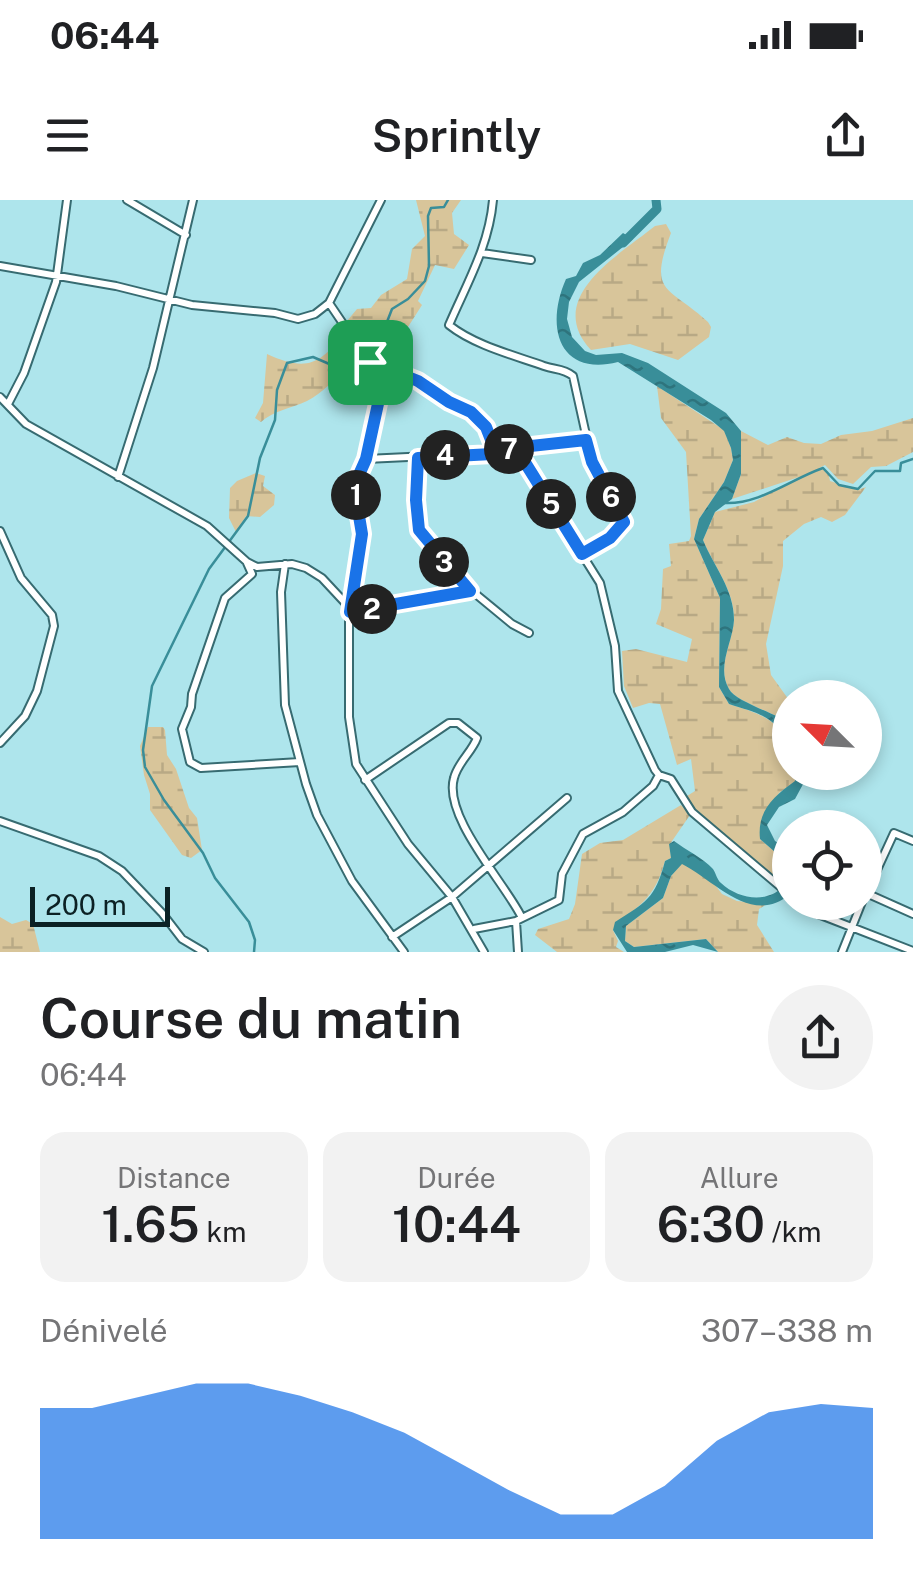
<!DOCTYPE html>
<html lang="fr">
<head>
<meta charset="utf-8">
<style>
	body { margin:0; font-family:"Public Sans",sans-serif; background:#f2f2f2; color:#202124; height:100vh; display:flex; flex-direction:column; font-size:38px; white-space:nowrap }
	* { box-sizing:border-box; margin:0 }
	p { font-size:32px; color:#757577 }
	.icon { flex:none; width:55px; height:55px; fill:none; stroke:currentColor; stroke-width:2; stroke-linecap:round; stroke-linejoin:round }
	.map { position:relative; height:752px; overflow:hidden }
	.sheet { display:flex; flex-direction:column; background:#fff; flex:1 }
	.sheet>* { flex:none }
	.needle { width:65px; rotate:294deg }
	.tools { position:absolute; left:772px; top:480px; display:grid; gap:20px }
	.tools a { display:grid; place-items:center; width:110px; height:110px; border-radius:50%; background:#fff; box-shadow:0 5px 15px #0003; font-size:50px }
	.scale { position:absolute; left:30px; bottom:25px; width:140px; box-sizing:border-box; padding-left:10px; border:5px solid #0c2124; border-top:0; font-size:28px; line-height:35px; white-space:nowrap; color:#0c2124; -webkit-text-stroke:8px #aee5ec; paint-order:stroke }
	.pin { position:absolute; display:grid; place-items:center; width:85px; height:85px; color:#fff; margin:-42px; border-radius:20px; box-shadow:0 5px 15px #0006 }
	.km { position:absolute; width:50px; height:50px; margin:-25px; border-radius:50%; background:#222; color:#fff; font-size:28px; line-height:50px; text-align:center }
	.round { display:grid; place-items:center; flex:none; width:105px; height:105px; border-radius:52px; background:#f2f2f2 }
	.head { display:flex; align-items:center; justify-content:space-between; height:170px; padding:0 40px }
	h1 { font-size:55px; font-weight:600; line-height:75px }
	.metrics { display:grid; grid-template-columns:repeat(3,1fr); gap:15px; height:170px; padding:10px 40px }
	.metrics div { display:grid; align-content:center; border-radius:25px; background:#f2f2f2; text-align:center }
	.metrics b { font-size:50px; font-weight:600 }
	.metrics small { font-size:28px; font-weight:400 }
	.metrics p { font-size:28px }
	.chart { height:280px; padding:20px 40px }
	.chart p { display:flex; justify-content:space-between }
	.chart svg { width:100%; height:180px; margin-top:10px; fill:#1a73e8; opacity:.7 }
	.status { display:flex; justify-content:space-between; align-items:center; height:70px; padding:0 50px; background:#fff; direction:ltr }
	.status svg { height:28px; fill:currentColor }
	header { display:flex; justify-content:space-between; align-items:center; height:130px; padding:0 40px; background:#fff; font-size:45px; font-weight:600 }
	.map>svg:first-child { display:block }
</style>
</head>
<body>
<div class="status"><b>06:44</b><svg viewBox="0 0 49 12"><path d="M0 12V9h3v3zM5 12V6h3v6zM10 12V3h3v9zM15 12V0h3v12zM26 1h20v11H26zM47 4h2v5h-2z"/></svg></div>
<header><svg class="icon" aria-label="menu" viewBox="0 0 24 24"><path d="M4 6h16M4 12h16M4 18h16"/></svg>Sprintly<svg class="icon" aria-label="share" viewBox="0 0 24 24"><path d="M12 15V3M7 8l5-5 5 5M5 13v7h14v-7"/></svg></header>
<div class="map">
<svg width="913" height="752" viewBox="0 0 913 752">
	<defs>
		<pattern id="wetland-marsh" width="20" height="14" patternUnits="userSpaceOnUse" patternTransform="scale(2.5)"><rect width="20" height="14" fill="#d8c59a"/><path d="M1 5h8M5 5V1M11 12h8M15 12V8" fill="none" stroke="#b8a985"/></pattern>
		<pattern id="water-ripples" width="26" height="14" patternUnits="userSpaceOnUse" patternTransform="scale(2.5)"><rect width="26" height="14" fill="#398e99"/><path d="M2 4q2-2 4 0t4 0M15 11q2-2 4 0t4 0" fill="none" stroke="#2e747d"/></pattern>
	</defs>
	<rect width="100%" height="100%" fill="#aee5ec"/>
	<path fill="url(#wetland-marsh)" d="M 416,0 L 461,0 L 452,13 L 454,34 L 469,45 L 454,69 L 435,65 L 418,101 L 422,105 L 408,127 L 408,143 L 388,132 L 366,148 L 347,121 L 357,109 L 371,108 L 381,95 L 407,79 L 412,49 L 425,36 Z
		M 666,24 L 671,33 C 647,95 669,86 708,122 L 711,127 L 709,137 L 678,160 L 630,144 L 591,150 C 543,98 619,55 655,26 Z
		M 344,132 L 355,151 L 344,157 L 347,168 C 334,179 323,193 307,201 C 292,208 273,211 261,222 L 255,218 L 263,203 L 267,154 C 304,171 320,167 344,132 Z
		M 657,186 L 724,230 L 731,248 L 733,260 L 724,282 L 699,319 L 694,339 L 720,398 L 719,487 L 729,504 C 771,517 790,524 790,572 L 794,573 L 796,581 L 779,593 L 760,639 L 790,665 L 788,682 L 782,684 L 689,605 L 687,596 L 695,591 L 691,559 L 677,565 L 660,504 L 649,503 L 633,508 L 624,486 L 622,451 L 636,449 L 687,462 L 692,439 L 656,424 L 661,409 L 663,369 L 671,366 L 669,344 L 689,341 L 691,336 L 686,252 L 661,218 Z
		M 913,218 L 913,252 L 886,266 L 871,267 L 853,284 L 838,279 L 825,265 L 819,268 L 828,271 L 830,281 L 858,290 L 866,287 L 845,315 L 832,322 L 821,317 L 804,324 L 783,341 L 783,366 L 766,444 L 771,475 L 789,500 L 790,523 C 776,514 735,501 729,489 C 716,467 733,441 734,419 C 734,389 714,367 703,340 L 715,312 L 754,302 L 799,277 L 732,299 L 741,274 L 741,231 L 768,245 L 787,237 L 804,243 L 821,244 L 841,235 L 872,231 Z
		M 256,273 L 265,276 L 263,286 L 275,295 L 274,305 L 260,317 L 246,316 L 236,332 L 229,318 L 230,288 L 237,281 Z
		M 148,527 L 163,527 L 165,530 L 167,555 L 176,569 L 189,608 L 197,618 L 202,650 L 191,658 L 182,655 L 150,610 L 150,594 L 144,575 L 140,546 Z
		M 681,605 L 690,615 L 670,644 L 671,658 L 665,661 C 654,701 639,703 613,730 L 618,741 L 616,747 L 624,752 L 557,752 L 535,735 L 538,729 L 569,719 L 575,704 L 582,654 L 600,643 L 623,640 Z
		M 682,663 L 709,677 L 722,694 L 737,701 L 767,704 L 759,709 L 757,725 L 774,752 L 718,752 L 706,739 L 634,747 L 625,741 L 626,726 L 663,698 L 671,676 Z
		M 0,717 L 12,724 L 26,720 L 33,724 L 40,752 L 0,752 Z"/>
	<path fill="url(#water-ripples)" d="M 623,33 L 633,39 L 579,82 L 569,102 L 567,119 L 572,137 L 585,151 L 596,155 L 622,153 L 648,163 L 726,213 L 741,231 L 741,274 L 732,299 L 715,312 L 703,340 C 714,367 734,389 734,420 C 733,442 716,467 729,489 C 735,501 776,514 790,523 L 790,550 C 778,516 760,514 729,504 L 719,487 L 720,398 L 694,339 L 699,319 L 724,282 L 733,260 L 731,248 L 724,231 L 711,220 L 618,162 C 558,177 545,126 566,79 L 576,76 L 583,63 L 600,55 Z
		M 794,573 L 808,575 L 795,599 L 779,607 L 767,625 L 775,641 L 790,650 L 790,665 L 760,639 C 757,611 773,597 795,581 Z
		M 674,641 C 686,650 703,658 713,669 C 716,673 717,680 721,683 C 743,704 784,704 790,670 L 790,694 C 752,727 714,680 682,664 L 671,676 L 663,698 L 626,726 L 625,741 L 634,747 L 706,739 L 718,752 L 693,745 L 665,752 L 627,752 L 613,730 L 615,722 C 646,702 655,699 665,661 L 671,658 L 669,644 Z"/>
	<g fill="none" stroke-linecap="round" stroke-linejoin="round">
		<path stroke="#398e99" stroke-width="2.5" d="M 365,150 L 385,127 L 392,109 L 408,99 L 425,81 L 429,66 L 428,16 L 431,8 L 444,7 L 448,0
			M 724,303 C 759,305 791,279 823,268 L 839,285 L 858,289 L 875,271 L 900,271 L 901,263 L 913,259
			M 254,752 L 255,740 L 249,722 L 215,678 L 203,653 L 164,600 L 145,567 L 143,550 L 152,486 L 209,369 L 248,316 L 260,258 L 275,220 L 277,190 L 287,163 L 313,157 L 334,166 L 352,154 L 360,153"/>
		<path stroke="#398e99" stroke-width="9" d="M 623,43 L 657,9 L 656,0"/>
		<g stroke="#376b71" stroke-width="10">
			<path id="minor" d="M 127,0 L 186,35
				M 493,0 C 489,46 467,83 449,125 C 474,145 513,155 544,166 C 555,170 563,168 573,176 L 592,262 L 624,322 L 610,338 L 583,354
				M 482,53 L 531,60
				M 0,66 L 116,86 L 192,105 L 275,113 L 298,119 L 315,114 L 329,103 L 369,162 L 419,181 L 449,202 L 471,212 L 486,227 L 495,250 L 586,240
				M 329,103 L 381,0
				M 0,197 L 26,224 L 207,326 L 247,362 L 257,367 L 292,364 L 306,368 L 322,378 L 349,407 L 349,517 L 356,564 L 408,644 L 452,697 L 484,752
				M 8,204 L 24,173 L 56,82 L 67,0
				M 516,249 L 600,383 L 615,446 L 618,491 L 655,570 L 659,575 L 671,579 L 692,612 L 790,695
				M 418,258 L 416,300 L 419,331 L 470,391
				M 366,259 L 492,253 L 495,250
				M 118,277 L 153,168 L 193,0
				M 0,331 L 21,378 L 52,415 L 54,426 L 37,491 L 25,516 L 0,543
				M 247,363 L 252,374 L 225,398 L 192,494 L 191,507 L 182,529 L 190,562 L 201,568 L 300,562
				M 285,364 L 281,392 L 285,505 L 306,584 L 317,615 L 352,681 L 404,752
				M 350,406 L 361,334 L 354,287 L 368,249 L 383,169
				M 350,411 L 472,391 L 512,424 L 529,433
				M 365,580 L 449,523 L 458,523 L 477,538 C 472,552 458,562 454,578 C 443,616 503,681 521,716
				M 0,621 L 99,656 L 122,671 L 162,713 L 182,739 L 204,752
				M 866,693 L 913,714
				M 865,696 L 894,633 L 913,641
				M 796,702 L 805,709 L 913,751
				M 474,729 L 516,721
				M 392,737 L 452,697 L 567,598
				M 518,752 L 516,721 L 559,700 L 562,674 L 583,634 L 623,612 L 653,586 L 659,575
				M 842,752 L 862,702"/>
		</g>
		<use href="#minor" stroke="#fff" stroke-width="6"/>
	</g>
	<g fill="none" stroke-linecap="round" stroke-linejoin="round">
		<g stroke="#fff" stroke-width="20">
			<path id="route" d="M 370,162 L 380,180 L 381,190 L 366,259 L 354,286 L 362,334 L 350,412 L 470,391 L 419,330 L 416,300 L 418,258 L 492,254 L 495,250 L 516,248 L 582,354 L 610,338 L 624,322 L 592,262 L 586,240 L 495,250 L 486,227 L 471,212 L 449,202 L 418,181 L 370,162"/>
		</g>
		<use href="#route" stroke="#1a73e8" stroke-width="12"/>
	</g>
</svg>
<div class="tools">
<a><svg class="needle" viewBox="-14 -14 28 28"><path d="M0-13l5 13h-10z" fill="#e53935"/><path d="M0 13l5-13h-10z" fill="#757577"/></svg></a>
<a><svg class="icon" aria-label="locate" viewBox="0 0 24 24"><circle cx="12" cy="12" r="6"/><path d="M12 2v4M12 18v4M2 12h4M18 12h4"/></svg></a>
</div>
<div class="scale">200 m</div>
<div class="pin" style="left:370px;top:162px;background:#1e9e55"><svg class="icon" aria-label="arrive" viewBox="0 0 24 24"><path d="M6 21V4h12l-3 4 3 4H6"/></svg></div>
<b class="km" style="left:356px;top:295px">1</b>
<b class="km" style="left:372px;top:409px">2</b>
<b class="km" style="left:444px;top:362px">3</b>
<b class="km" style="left:445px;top:255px">4</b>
<b class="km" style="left:551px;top:304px">5</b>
<b class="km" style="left:611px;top:297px">6</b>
<b class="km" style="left:509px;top:249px">7</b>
</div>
<section class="sheet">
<div class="head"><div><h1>Course du matin</h1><p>06:44</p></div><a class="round"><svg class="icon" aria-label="share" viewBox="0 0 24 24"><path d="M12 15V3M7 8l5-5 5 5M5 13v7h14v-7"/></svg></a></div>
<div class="metrics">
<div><p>Distance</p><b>1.65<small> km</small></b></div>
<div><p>Durée</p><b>10:44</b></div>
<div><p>Allure</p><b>6:30<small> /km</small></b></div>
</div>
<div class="chart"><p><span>Dénivelé</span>307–338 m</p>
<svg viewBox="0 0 160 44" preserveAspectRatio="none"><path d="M0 44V12L10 12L20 9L30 6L40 6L50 9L60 13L70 18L80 25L90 32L100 38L110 38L120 31L130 20L140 13L150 11L160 12V44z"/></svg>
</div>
</section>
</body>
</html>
